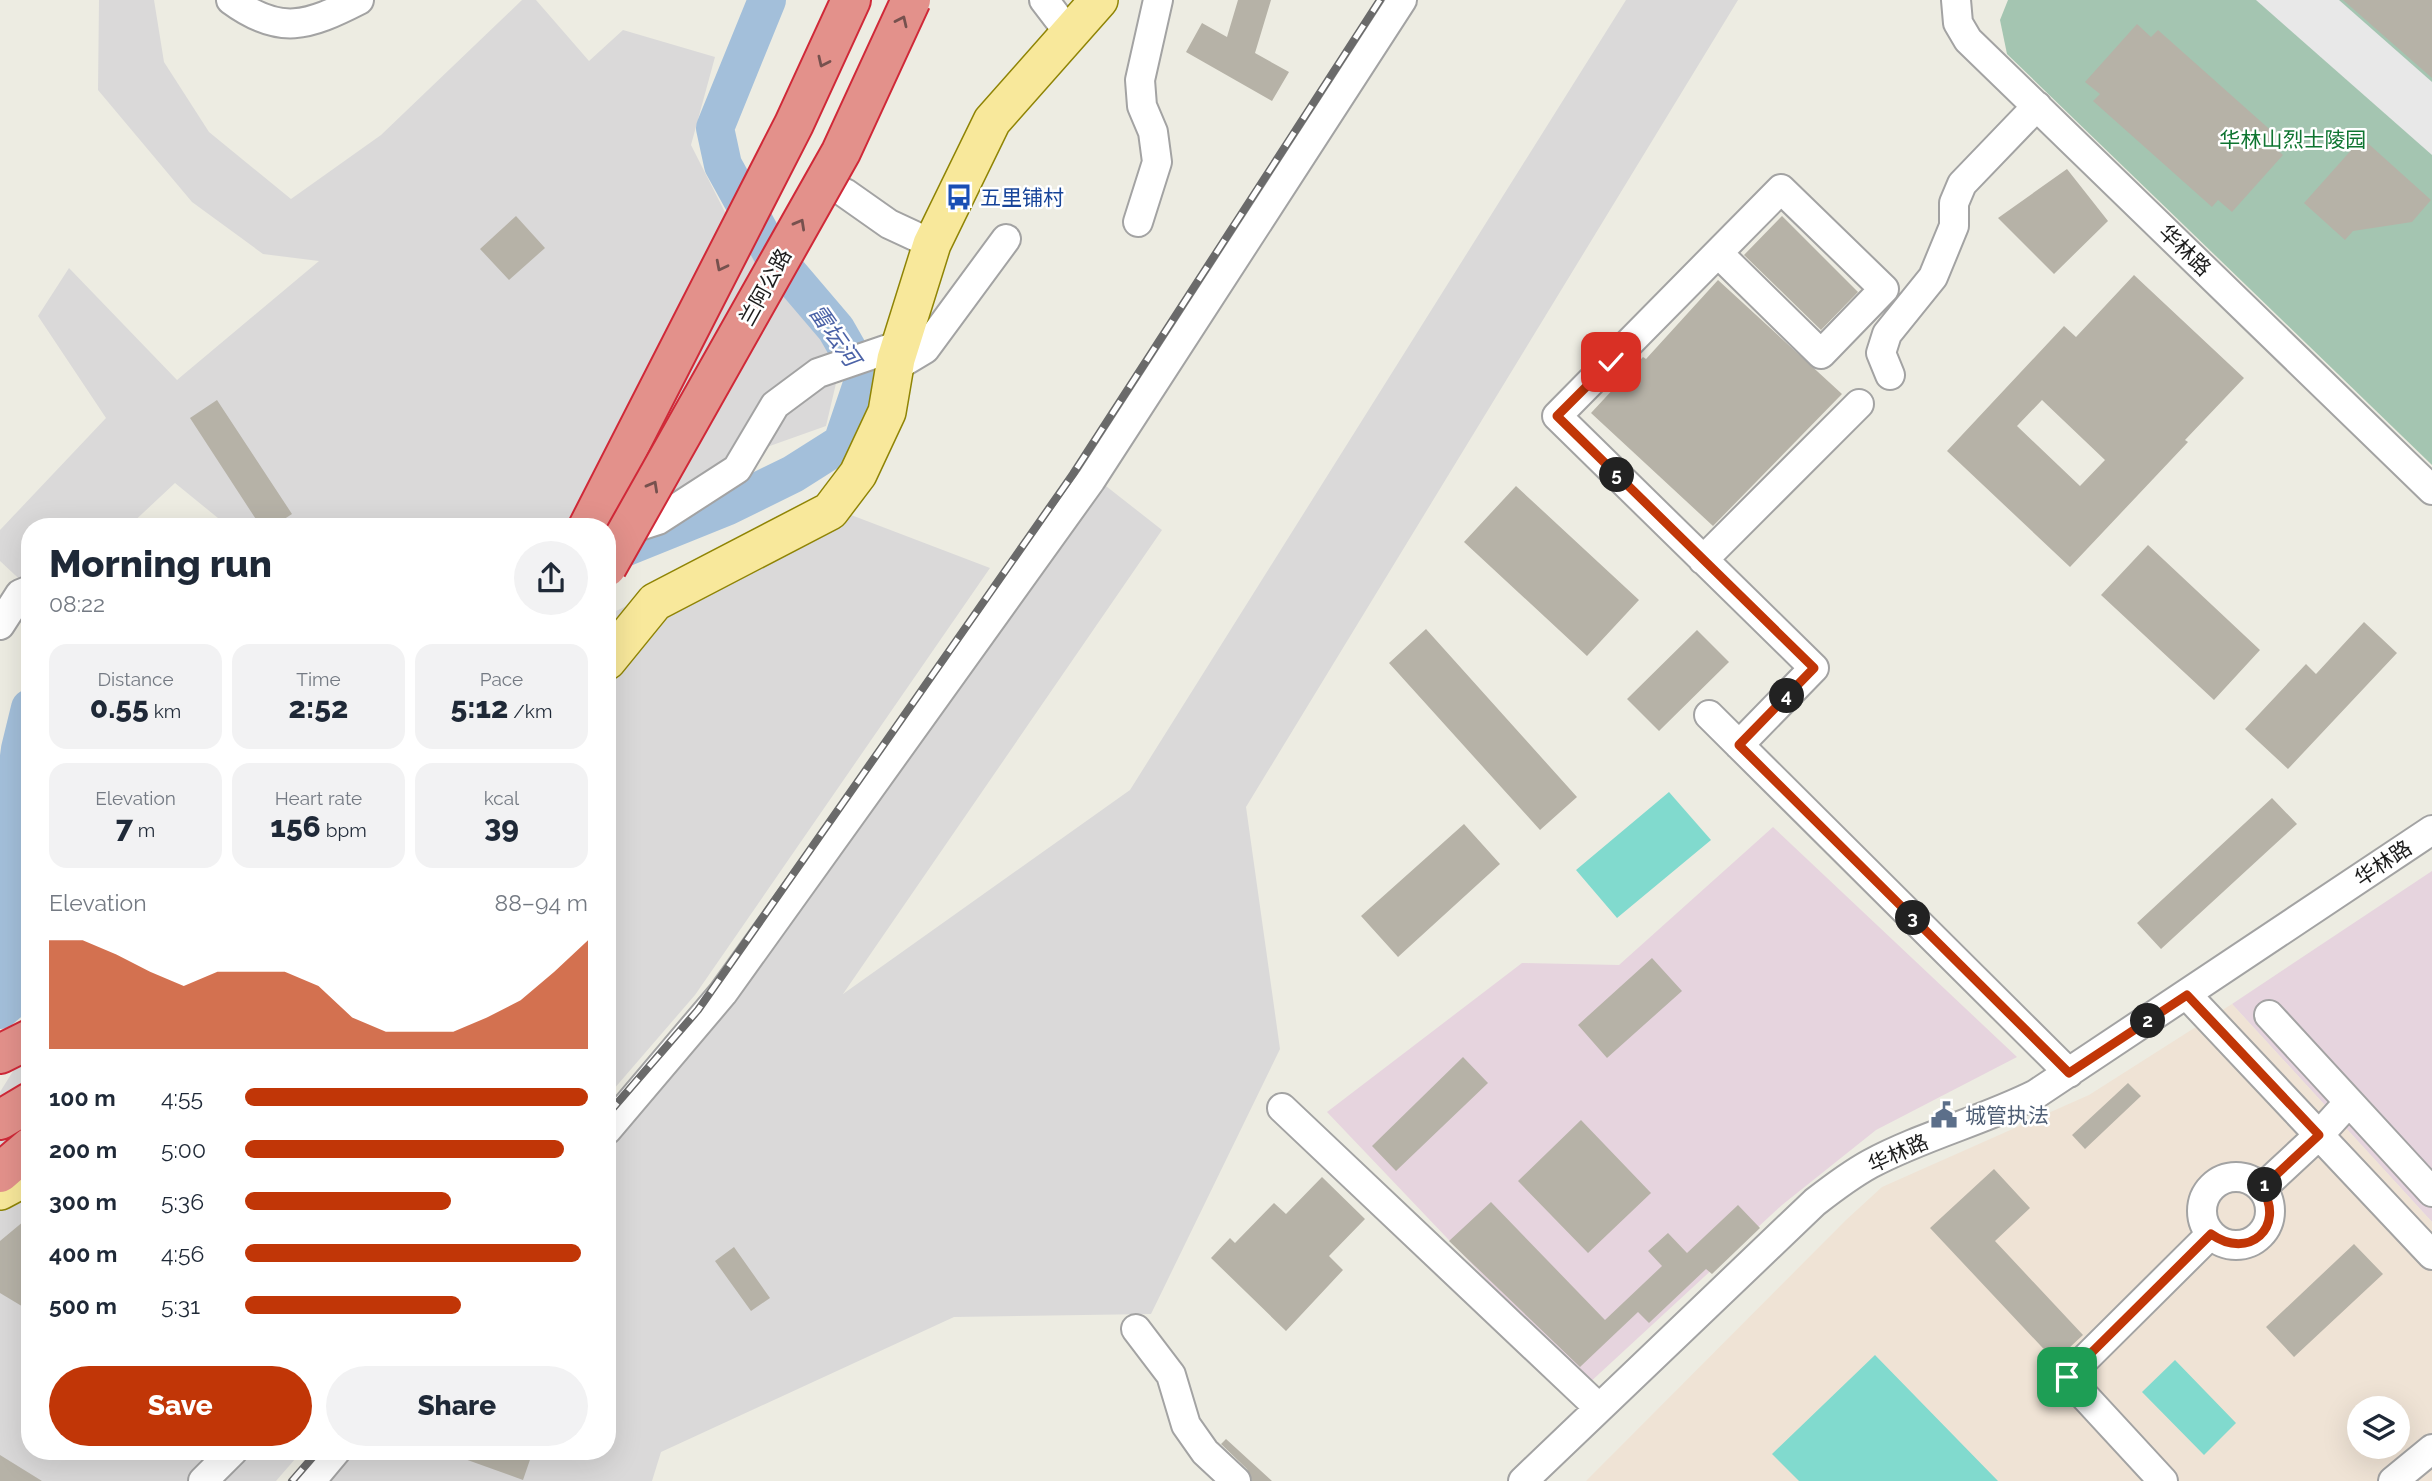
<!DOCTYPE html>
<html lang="en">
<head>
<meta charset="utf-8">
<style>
	body { margin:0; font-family:Raleway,"Noto Sans SC",sans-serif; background:#f2f2f3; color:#1f2937; height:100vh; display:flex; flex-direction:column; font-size:26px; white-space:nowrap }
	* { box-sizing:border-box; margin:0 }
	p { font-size:23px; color:#747a83 }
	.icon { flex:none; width:38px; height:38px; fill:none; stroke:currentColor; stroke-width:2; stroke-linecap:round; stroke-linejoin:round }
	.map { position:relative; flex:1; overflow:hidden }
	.sheet { position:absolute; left:21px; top:518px; width:595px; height:942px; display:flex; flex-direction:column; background:#fff; border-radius:28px; box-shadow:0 7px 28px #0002 }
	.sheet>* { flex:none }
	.controls { position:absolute; left:2347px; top:1396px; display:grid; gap:14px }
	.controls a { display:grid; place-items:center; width:63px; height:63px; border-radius:50%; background:#fff; box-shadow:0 7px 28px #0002; font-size:35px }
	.pin { position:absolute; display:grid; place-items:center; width:60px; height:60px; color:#fff; margin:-30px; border-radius:14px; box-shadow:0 4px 10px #0006 }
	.km { position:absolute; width:35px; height:35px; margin:-18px; border-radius:50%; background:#222; color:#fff; font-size:19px; line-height:35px; text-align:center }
	.round { display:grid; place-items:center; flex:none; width:74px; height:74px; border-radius:37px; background:#f2f2f3 }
	.overview { display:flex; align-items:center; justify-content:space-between; height:119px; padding:0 28px }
	h1 { font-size:38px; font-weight:800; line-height:52px }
	.figures { display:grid; grid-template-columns:repeat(3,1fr); gap:10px; height:119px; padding:7px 28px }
	.figures div { display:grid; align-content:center; border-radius:18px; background:#f2f2f3; text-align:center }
	.figures b { font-size:30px; font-weight:800 }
	.figures small { font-size:19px; font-weight:400 }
	.figures p { font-size:19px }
	.chart { height:196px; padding:14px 28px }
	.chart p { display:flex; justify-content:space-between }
	.chart svg { width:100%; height:126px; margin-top:7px; fill:#c13607; opacity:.7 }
	.primary-button { display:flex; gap:14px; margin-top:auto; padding:14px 28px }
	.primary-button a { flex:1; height:80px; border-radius:42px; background:#c13607; color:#fff; font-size:28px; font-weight:800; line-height:80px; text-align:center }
	.primary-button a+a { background:#f2f2f3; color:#1f2937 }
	ul { padding:0 28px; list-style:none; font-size:23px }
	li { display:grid; grid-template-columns:112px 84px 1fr; align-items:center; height:52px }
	li i { height:18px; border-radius:9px; background:#c13607 }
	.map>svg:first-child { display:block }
</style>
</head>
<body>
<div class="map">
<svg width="2432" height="1481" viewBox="0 0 2432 1481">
	<rect width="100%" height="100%" fill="#edece2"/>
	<path fill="#dad9d9" d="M 99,0 L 154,0 L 164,62 L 209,132 L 291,199 L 381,135 L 522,0 L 536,0 L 589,61 L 623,30 L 715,57 L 691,145 L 735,232 L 841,362 L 826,426 L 713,466 L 648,520 L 607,527 L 229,527 L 175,483 L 128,527 L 30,527 L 30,589 L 0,561 L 0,530 L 106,418 L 38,316 L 69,268 L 177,380 L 319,261 L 263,254 L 192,202 L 98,90 Z
		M 1626,0 L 1738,0 L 1246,807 L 1280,1049 L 1151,1314 L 954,1317 L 661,1452 L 652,1481 L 310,1481 L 337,1451 L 607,1451 L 607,1143 L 1097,479 L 1162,530 L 843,994 L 1130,790 Z
		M 838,510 L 990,568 L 695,995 L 607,1097 L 607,615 Z
		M 30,1044 L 30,1451 L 302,1451 L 276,1481 L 0,1481 L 0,1092 Z"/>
	<path fill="#e6d4de" d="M 1773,827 L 2017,1057 L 1876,1130 L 1782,1205 L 1587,1385 L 1327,1112 L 1522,963 L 1619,965 Z
		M 2432,871 L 2432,1222 L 2232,1004 Z"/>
	<path fill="#efe3d5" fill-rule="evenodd" d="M 2232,1004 L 2432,1222 L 2432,1481 L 1586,1481 L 1846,1220 L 1882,1187 L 2089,1095 ZM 2359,1409 L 2398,1409 L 2398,1447 L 2359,1447 Z"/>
	<path fill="#a4c5b1" d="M 2008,0 L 2432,0 L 2432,465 L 2007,54 L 2000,20 Z"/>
	<path fill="#81dace" d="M 1669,792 L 1711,840 L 1617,918 L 1576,870 Z
		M 1875,1355 L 1998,1481 L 1799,1481 L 1772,1454 Z
		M 2175,1360 L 2236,1423 L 2204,1455 L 2142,1392 Z"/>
	<path fill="#e8e8e8" d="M 2256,0 L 2339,0 L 2432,82 L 2432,155 Z"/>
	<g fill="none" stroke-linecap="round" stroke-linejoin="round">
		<path stroke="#a3bfda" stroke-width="38" d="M 607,555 L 726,507 L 793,474 L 842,443 L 864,378 L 836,329 L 772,254 L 723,165 L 715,128 L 767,0
			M 0,1010 L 19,994 L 3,876 L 20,749 L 30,708"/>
	</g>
	<path fill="#b6b2a7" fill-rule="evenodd" d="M 1238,0 L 1271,0 L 1255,53 L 1289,72 L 1272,101 L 1186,52 L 1202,23 L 1227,37 Z
		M 2343,0 L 2432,0 L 2432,78 Z
		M 2137,24 L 2151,37 L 2158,30 L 2276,135 L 2270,143 L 2283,155 L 2232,212 L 2218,200 L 2212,207 L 2093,101 L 2100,94 L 2085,82 Z
		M 2362,138 L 2431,200 L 2412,222 L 2353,231 L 2345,240 L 2304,203 Z
		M 2067,169 L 2108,221 L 2054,274 L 1998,218 Z
		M 516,216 L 545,248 L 509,280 L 480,249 Z
		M 1782,216 L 1858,292 L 1821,330 L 1744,255 Z
		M 2134,275 L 2244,378 L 2185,440 L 2188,442 L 2070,567 L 1947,451 L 2064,326 L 2076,337 ZM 2042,400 L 2105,460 L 2080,486 L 2017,426 Z
		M 1718,280 L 1842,394 L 1713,526 L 1591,413 L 1643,357 L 1646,359 Z
		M 217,400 L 292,514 L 272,527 L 261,527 L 190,418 Z
		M 1516,486 L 1639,600 L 1587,656 L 1464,542 Z
		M 2148,545 L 2260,650 L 2214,700 L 2101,595 Z
		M 2364,622 L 2397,653 L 2288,769 L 2245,729 L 2306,664 L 2316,674 Z
		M 1426,629 L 1577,797 L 1540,830 L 1389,663 Z
		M 1697,630 L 1729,662 L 1659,731 L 1627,699 Z
		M 2272,798 L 2297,824 L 2161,949 L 2137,923 Z
		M 1464,824 L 1500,864 L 1398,957 L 1361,916 Z
		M 1652,958 L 1682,991 L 1607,1058 L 1578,1025 Z
		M 1463,1057 L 1488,1083 L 1396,1171 L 1372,1146 Z
		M 2128,1083 L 2141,1096 L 2085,1149 L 2072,1135 Z
		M 1581,1120 L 1651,1193 L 1588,1253 L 1518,1181 Z
		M 1994,1169 L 2030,1208 L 1995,1241 L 2083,1335 L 2055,1361 L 1930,1228 Z
		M 1322,1177 L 1365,1219 L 1329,1256 L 1343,1270 L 1286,1331 L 1211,1258 L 1230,1238 L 1235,1243 L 1274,1203 L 1286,1214 Z
		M 1491,1202 L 1605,1320 L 1662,1266 L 1648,1251 L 1668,1233 L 1687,1253 L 1738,1205 L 1760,1228 L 1712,1274 L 1706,1269 L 1649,1323 L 1638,1312 L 1580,1367 L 1449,1241 Z
		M 30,1216 L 30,1311 L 0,1293 L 0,1241 Z
		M 2354,1244 L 2383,1274 L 2294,1357 L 2266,1327 Z
		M 734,1247 L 770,1298 L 751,1311 L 715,1261 Z
		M 1226,1439 L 1272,1481 L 1252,1481 L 1247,1469 L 1221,1444 Z
		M 448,1451 L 533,1451 L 523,1480 L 448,1453 Z
		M 0,1455 L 42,1481 L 0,1481 Z"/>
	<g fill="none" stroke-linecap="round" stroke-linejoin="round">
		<g stroke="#a3a3a3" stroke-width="32">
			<path id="minor" d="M 231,0 C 280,36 308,26 359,0
				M 1044,0 L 1070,34
				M 1956,0 L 1958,23 L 1968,40 L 2432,490
				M 845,193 L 889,224 L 932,244
				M 1138,222 L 1157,162 L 1153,132 L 1142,106 L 1140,80 L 1158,0
				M 1718,253 L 1821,354 L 1884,289 L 1781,189 L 1557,416 L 1814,668 L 1739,745
				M 895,367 L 925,349 L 1006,239
				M 1890,375 L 1881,353 L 1887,334 L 1933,277 L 1954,226 L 1954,203 L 1962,184 L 2037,106
				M 618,533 L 658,520 L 737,469 L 775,405 L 818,373 L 900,345
				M 1703,560 L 1859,404
				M 0,625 L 20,594 L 30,590
				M 1709,715 L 2069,1073
				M 2187,995 L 2432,1255
				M 2269,1015 L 2432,1192
				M 1282,1108 L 1599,1408
				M 607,1130 L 723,993 L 1091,480 L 1402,0
				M2202 1211a34 34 0 1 1 68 0a34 34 0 1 1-68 0Z
				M 2262,1188 L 2319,1135 L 2349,1102
				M 1136,1329 L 1171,1375 L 1186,1425 L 1205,1452 L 1236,1481
				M 203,1481 L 233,1451
				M 311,1481 L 336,1451
				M 1523,1481 L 1815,1202 C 1833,1188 1850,1175 1870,1164 C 1922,1136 1982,1121 2036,1094 L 2432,830
				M 2163,1481 L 2067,1377 L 2211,1234
				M 2393,1481 L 2432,1449"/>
		</g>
		<g stroke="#8f8405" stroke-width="40">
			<path id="major" d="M 607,661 L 655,602 L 830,511 L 858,474 L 887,412 L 896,359 L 932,244 L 992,121 L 1099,0
				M 0,1191 L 30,1175"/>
		</g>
		<g stroke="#d02938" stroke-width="42">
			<path id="highway" d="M 588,527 L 794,124 L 851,0
				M 0,1054 L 30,1039
				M 0,1120 L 30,1102
				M 0,1173 L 30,1147"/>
		</g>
		<use href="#minor" stroke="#fff" stroke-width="28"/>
		<use href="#major" stroke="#f8e89b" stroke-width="37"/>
		<use href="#highway" stroke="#e3918b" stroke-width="38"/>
		<g stroke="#6a6a6a" stroke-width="8">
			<path id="rail" d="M 607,1115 L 698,1010 L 1073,474 L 1380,0
				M 292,1481 L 318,1451"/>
		</g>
		<use href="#rail" stroke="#fff" stroke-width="5" stroke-dasharray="16" stroke-linecap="butt"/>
		<g stroke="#d02938" stroke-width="42" stroke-linecap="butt">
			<path id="highway-bridge" d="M 607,567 L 841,152 L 911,0"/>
		</g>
		<use href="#highway-bridge" stroke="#e3918b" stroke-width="38"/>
	</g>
	<defs><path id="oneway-chevron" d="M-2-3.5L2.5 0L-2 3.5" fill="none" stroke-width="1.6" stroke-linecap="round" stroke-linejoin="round" transform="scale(1.75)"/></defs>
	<g stroke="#76514e">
		<use href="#oneway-chevron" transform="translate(902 21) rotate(-65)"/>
		<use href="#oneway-chevron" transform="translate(823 62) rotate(115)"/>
		<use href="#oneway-chevron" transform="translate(800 224) rotate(-61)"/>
		<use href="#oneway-chevron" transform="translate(721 266) rotate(117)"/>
		<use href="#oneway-chevron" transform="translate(653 486) rotate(-61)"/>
	</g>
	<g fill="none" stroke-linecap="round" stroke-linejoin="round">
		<g stroke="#fff" stroke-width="14">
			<path id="route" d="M 1611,362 L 1557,416 L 1814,668 L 1739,745 L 2069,1073 L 2187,995 L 2319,1135 L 2262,1188 C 2286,1227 2249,1261 2211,1234 L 2067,1377"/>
		</g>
		<use href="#route" stroke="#c13607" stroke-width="9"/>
	</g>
	<defs>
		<g id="bus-bare" transform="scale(2.1)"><path d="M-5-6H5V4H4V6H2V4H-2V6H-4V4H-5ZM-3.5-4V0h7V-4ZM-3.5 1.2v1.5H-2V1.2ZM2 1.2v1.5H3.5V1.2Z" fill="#1a4fb4" stroke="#fff" stroke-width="2.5" paint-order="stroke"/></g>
		<g id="civic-bare" transform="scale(2.1)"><path d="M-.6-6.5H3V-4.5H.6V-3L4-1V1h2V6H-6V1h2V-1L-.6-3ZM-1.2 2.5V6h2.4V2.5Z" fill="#5c6f8a" stroke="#fff" stroke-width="2.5" paint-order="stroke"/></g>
	</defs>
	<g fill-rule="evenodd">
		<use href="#bus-bare" x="959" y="197"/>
		<use href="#civic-bare" x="1944" y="1115"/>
	</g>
	<g text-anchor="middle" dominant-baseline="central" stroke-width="5" stroke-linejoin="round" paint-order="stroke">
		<g font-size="21" fill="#0f7531" stroke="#fff">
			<text x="2293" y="139">华林山烈士陵园</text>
		</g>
		<g font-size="21" fill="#164399" stroke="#fff" text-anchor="start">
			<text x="980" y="197">五里铺村</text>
		</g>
		<g font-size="21" fill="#1c1c1c" stroke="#fff">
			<text transform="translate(2185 250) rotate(44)">华林路</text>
			<text transform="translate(765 287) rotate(-61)">兰阿公路</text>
			<text transform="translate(2383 863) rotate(-34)">华林路</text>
			<text transform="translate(1898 1153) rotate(-24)">华林路</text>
		</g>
		<g font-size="21" fill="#4e5e75" stroke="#fff" text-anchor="start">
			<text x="1965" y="1115">城管执法</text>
		</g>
		<g font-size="23" font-style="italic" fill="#4c63a7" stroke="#fff">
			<text transform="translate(835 335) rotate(55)">雷坛河</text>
		</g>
	</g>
</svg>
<div class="controls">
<a><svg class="icon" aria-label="layers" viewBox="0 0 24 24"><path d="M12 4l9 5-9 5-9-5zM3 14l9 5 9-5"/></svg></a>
</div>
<div class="pin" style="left:2067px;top:1377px;background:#1e9e55"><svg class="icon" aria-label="arrive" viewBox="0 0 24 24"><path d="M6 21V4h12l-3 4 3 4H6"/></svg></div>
<div class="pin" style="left:1611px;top:362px;background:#d93025"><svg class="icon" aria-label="check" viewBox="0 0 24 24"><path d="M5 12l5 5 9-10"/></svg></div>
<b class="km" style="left:2265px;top:1185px">1</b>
<b class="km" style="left:2148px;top:1021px">2</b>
<b class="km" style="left:1913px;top:918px">3</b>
<b class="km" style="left:1787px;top:696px">4</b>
<b class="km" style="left:1617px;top:475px">5</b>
<section class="sheet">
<div class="overview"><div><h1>Morning run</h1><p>08:22</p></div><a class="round"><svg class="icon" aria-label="share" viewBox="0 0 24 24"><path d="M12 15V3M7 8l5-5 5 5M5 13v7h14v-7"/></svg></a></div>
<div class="figures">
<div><p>Distance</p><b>0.55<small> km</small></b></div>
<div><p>Time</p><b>2:52</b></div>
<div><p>Pace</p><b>5:12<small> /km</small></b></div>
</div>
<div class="figures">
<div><p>Elevation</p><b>7<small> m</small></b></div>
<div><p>Heart rate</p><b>156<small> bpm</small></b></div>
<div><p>kcal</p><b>39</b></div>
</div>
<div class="chart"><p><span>Elevation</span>88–94 m</p>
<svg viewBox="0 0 160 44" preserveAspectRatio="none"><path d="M0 44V6L10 6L20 11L30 17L40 22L50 17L60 17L70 17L80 22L90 33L100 38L110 38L120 38L130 33L140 27L150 17L160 6V44z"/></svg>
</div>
<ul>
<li><b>100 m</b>4:55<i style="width:100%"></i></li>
<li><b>200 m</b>5:00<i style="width:93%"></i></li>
<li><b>300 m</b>5:36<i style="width:60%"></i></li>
<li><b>400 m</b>4:56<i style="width:98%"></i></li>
<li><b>500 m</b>5:31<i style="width:63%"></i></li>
</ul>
<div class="primary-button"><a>Save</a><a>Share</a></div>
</section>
</div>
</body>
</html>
